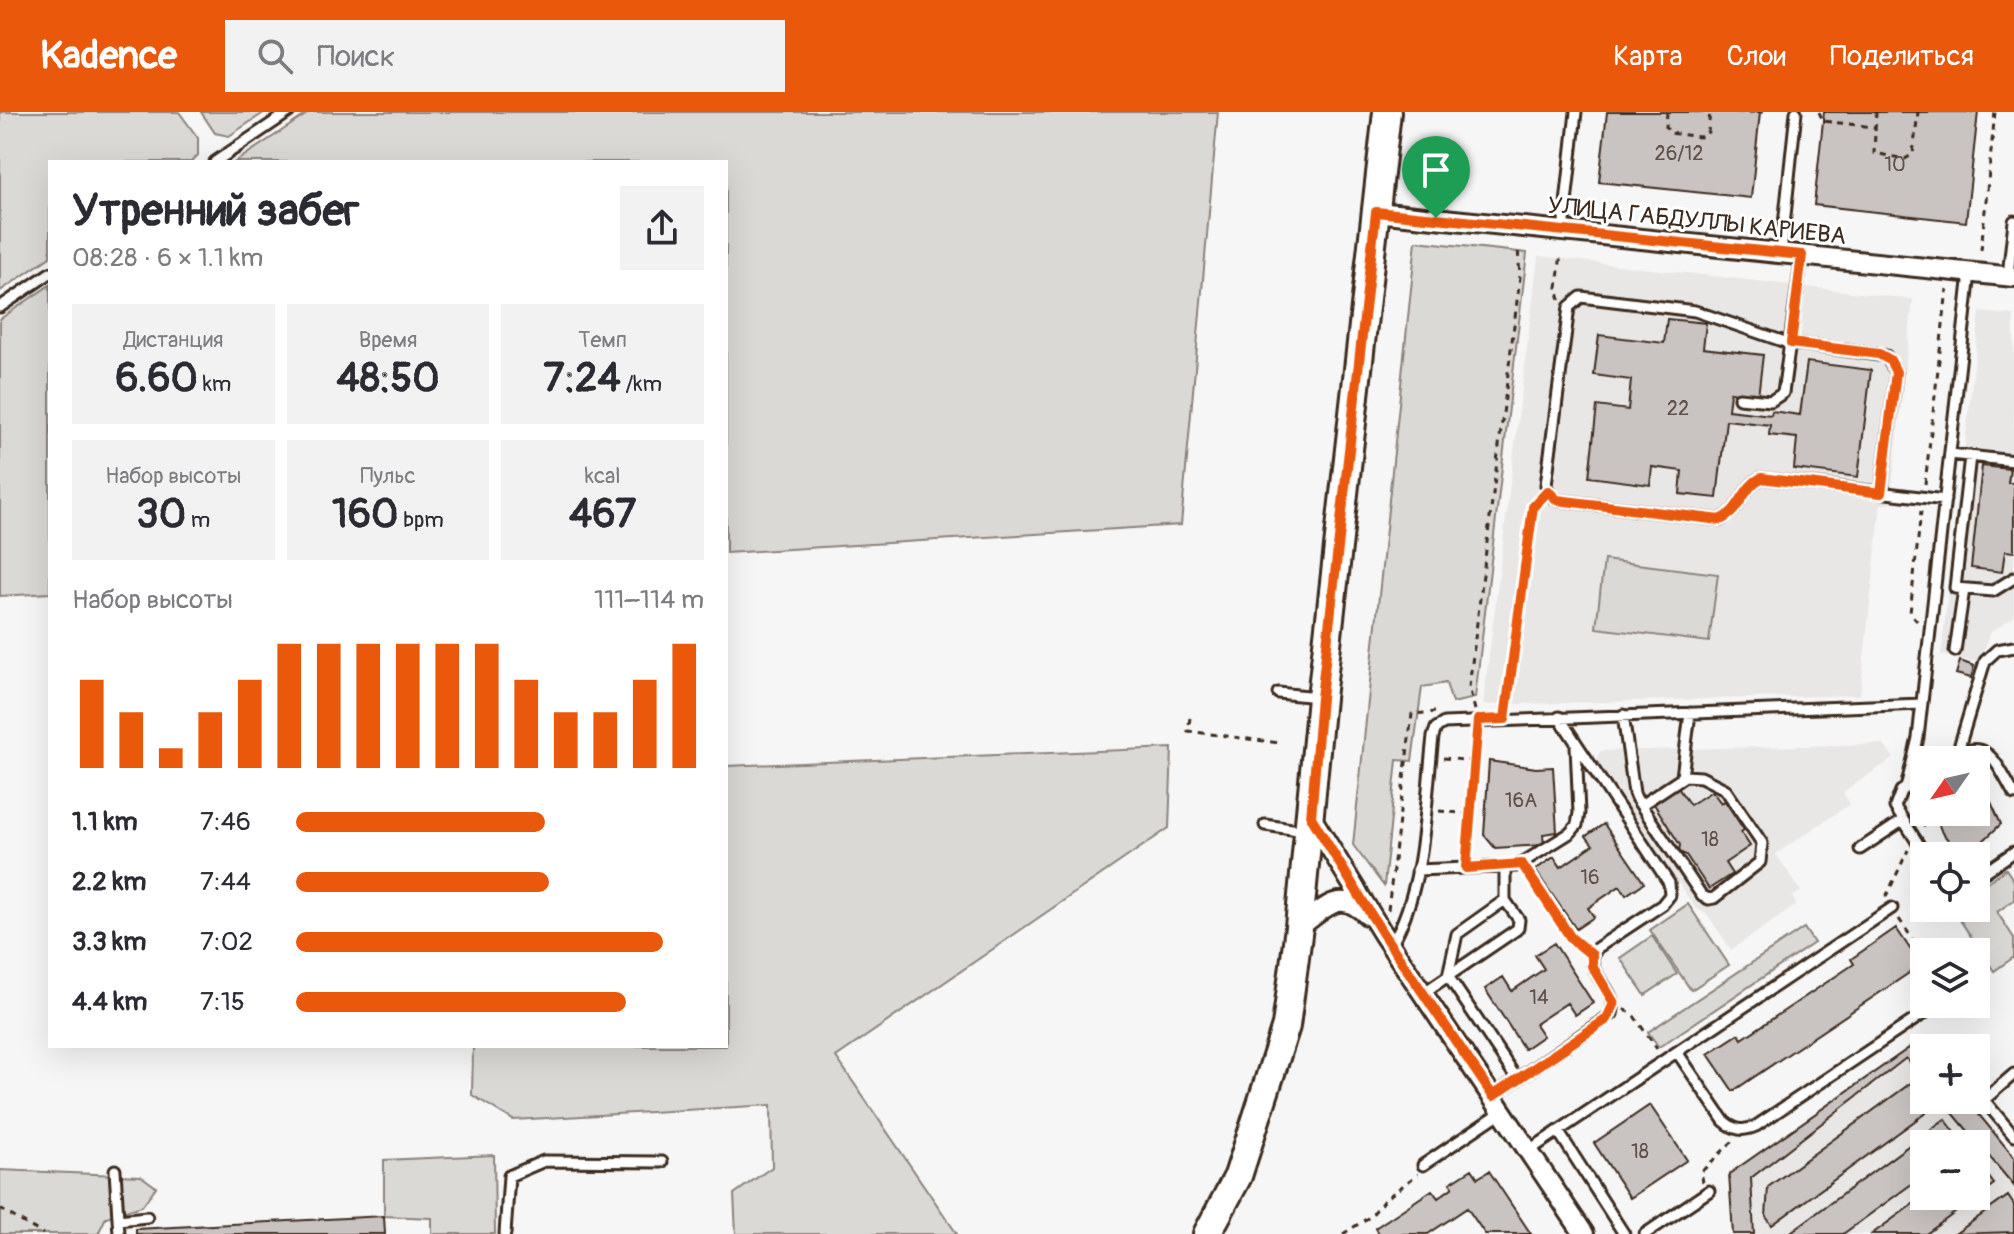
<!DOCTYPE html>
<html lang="ru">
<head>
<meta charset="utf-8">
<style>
	body { margin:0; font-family:Pangolin,sans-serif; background:#f2f2f3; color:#2b2b33; height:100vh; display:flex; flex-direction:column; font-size:30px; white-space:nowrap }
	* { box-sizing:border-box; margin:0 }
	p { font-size:26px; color:#7c7c81 }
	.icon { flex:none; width:44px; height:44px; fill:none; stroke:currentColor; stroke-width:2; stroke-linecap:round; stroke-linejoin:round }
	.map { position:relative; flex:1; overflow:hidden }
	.sheet { position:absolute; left:48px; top:48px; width:680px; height:888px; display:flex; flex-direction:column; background:#fff; border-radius:0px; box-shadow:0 8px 32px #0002 }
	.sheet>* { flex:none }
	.needle { width:52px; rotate:236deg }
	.buttons { position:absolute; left:1910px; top:634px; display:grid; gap:16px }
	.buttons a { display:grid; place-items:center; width:80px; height:80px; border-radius:0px; background:#fff; box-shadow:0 8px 32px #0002; font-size:40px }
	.pin { position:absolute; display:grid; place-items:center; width:68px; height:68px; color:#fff; margin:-82px -34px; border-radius:50% 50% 50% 0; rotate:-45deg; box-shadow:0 0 8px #0007 }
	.pin .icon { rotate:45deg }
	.round { display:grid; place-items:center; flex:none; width:84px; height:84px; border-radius:0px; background:#f2f2f3 }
	.overview { display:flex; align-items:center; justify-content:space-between; height:136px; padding:0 24px }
	h1 { font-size:44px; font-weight:700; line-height:60px }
	.metrics { display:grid; grid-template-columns:repeat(3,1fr); gap:12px; height:136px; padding:8px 24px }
	.metrics div { display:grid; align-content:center; border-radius:0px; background:#f2f2f3; text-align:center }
	.metrics b { font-size:40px; font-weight:700 }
	.metrics small { font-size:22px; font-weight:400 }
	.metrics p { font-size:22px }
	.chart { height:224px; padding:16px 24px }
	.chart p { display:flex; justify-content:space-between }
	.chart svg { width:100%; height:144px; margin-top:8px; stroke:#ea580c; stroke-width:6 }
	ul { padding:0 24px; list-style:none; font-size:26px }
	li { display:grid; grid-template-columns:128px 96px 1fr; align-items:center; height:60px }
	li i { height:20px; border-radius:10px; background:#ea580c }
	header { display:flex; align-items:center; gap:48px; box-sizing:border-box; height:112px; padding:0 40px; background:#ea580c; color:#fff }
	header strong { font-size:38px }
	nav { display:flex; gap:44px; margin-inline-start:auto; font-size:28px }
	.search { width:560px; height:72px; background:#f2f2f3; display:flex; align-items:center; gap:20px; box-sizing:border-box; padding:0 28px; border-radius:0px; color:#7c7c81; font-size:30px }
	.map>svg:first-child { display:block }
</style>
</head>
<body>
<header>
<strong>Kadence</strong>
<div class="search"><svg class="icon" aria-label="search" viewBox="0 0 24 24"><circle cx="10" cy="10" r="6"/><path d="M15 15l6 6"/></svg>Поиск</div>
<nav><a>Карта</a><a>Слои</a><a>Поделиться</a></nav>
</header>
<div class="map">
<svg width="2014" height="1122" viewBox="0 0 2014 1122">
	<rect width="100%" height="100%" fill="#f7f6f6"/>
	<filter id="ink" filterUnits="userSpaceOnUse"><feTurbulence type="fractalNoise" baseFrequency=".0125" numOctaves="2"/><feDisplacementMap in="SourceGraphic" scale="16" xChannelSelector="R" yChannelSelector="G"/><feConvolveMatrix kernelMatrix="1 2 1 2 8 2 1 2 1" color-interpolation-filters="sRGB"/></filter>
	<g filter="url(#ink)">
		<path fill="#e9e7e6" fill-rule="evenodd" d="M 1538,144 L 1913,187 L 1890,392 L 1881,392 L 1860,583 L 1483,593 Z
			M 1980,200 L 2014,203 L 2014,505 L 1991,520 L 1979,551 L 1941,543 Z
			M 1883,632 L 1894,646 L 1843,680 L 1850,692 L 1776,742 L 1801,779 L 1792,785 L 1797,793 L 1731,838 L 1707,802 L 1695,796 L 1598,651 L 1597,644 L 1601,639 Z
			M 1919,929 L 1924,936 L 1924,988 L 1967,988 L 2014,1045 L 2014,1122 L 1733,1122 L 1729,1062 ZM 1924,1032 L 1976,1032 L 1976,1084 L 1924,1084 Z"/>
		<path fill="#dbd9d6" stroke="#8b827a" stroke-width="2" d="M 0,0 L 179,0 L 198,26 L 198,43 L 191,50 L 50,50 L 50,145 L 0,179 Z
			M 201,0 L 265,0 L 229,24 L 215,21 Z
			M 310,0 L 1218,0 L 1181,413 L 726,441 L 726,50 L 235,50 Z
			M 1416,129 L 1527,141 L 1475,586 L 1452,591 L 1446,571 L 1422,575 L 1412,649 L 1397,648 L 1384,774 L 1353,733 Z
			M 50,173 L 50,481 L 0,484 L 0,207 Z
			M 1604,448 L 1718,462 L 1709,530 L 1596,516 Z
			M 1172,636 L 1169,716 L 836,945 L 957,1122 L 736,1122 L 734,1082 L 772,1055 L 771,993 L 513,1008 L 472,983 L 473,934 L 726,934 L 726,654 Z
			M 2006,757 L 2014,769 L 2014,788 L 1997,800 L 2014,826 L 2014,845 L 1994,859 L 1952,796 L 1976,796 L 1976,778 Z
			M 1688,792 L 1729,853 L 1691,878 L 1650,818 Z
			M 1804,816 L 1814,831 L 1659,935 L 1648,920 Z
			M 1652,824 L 1677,862 L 1645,883 L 1620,846 Z
			M 494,1043 L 495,1122 L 432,1122 L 432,1106 L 384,1104 L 384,1048 Z
			M 0,1058 L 141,1064 L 156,1075 L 142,1094 L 106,1105 L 98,1122 L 0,1122 Z"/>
		<path fill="#c9c3c1" stroke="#3b2a1e" stroke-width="2" d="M 1607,0 L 1760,0 L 1751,86 L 1599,70 Z
			M 1824,0 L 1978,0 L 1966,110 L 1814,93 Z
			M 1667,207 L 1706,211 L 1703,236 L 1763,243 L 1758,284 L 1730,280 L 1728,298 L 1771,303 L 1772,299 L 1800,303 L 1807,250 L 1871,258 L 1858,365 L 1794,357 L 1797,326 L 1769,323 L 1770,313 L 1726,308 L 1717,386 L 1680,382 L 1682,359 L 1652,355 L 1650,373 L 1589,365 L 1597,294 L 1628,298 L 1631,268 L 1594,263 L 1599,223 L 1664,231 Z
			M 1982,354 L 2010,357 L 2008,371 L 2014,371 L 2014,440 L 2005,439 L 2002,460 L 1971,456 Z
			M 1960,549 L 1974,554 L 1971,566 L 1956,562 Z
			M 1489,649 L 1536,656 L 1553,655 L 1557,720 L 1543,722 L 1544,733 L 1495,736 L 1484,723 Z
			M 1976,673 L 1991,690 L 2001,712 L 1982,730 L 1959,740 L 1942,721 L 1934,700 L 1976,700 Z
			M 1674,676 L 1678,676 L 1690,693 L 1712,679 L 1721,691 L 1725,689 L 1744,718 L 1741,720 L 1750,734 L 1725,751 L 1732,762 L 1709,777 L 1686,743 L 1679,740 L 1680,733 L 1654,692 Z
			M 1604,712 L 1644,771 L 1626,783 L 1620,774 L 1588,796 L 1594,805 L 1576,817 L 1535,758 L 1554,745 L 1561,755 L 1593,733 L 1586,724 Z
			M 1896,816 L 1921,853 L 1733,979 L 1708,942 L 1739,922 L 1742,927 L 1854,852 L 1851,847 Z
			M 1554,831 L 1593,891 L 1575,903 L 1567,891 L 1535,912 L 1543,924 L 1524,937 L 1485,877 L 1503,865 L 1512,879 L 1544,857 L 1535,843 Z
			M 1919,929 L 1924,936 L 1924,967 L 1906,946 L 1751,1066 L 1754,1122 L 1733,1122 L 1729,1062 Z
			M 1911,971 L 1931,997 L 1772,1113 L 1766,1105 L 1768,1075 Z
			M 1942,988 L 1967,988 L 2014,1045 L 2014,1074 Z
			M 1650,993 L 1687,1048 L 1630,1086 L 1594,1031 Z
			M 1945,1007 L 1964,1032 L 1924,1032 L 1924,1063 L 1843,1122 L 1788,1122 Z
			M 1976,1048 L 1994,1072 L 1926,1122 L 1872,1122 L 1924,1084 L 1976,1084 Z
			M 1472,1057 L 1478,1066 L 1489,1059 L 1531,1122 L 1485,1122 L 1467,1096 L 1428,1122 L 1378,1122 L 1375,1116 L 1432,1078 L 1438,1086 L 1453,1075 L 1450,1071 Z
			M 2008,1084 L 2014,1093 L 2014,1120 L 1955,1122 Z
			M 384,1104 L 385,1122 L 136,1122 L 136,1117 Z"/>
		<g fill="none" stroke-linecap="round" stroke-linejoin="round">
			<g stroke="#3b2a1e" stroke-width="15">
				<path id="lane" d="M 215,50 L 289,0
					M 1563,119 L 1576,0
					M 1781,141 L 1796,0
					M 2008,164 L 2014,109
					M 0,195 L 50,161
					M 1739,286 L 1771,289 L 1783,281 L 1802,143
					M 1950,342 L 2014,349
					M 1970,344 L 1955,476 L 1993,479 L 2014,466
					M 1881,381 L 1896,260 L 1886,244 L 1785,230 L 1695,199 L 1581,185 L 1569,195 L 1546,373 L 1550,383 L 1557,388 L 1720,408 C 1741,399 1742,376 1761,366 C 1822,373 1884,381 1945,388
					M 1955,539 L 1964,477
					M 1278,581 L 1318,585
					M 1623,603 L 1634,681 L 1636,686 L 1702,784 L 1709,787 L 1714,786 L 1760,750 L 1762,731 L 1725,677 L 1701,665 L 1685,664 L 1641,693
					M 1957,642 L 1985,549 L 1997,538 L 2014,535
					M 1947,648 C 1987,621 1996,651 2014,682
					M 1924,664 L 1901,679 L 1895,695 L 1926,744
					M 1682,665 L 1690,601
					M 1906,676 L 1918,626 L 1970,161
					M 1265,713 L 1305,719
					M 1860,737 L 1902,709
					M 1417,758 L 1517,754 L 1570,721 L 1577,713 L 1579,701 L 1576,634
					M 1976,766 L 2014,740
					M 1505,788 L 1505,755
					M 1391,833 C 1426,775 1425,692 1433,625 L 1436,616 L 1444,611 L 1922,592
					M 1976,867 L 1979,865
					M 1423,881 L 1516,818 L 1518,816 L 1519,808 L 1505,788 L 1457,822 L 1448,864 L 1517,967
					M 1677,940 L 1724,1009 C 1734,1018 1743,1020 1756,1014 L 1938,892
					M 2014,962 L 1984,988 L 2014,1024
					M 1493,984 L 1612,902 C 1620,876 1579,860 1597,836 L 1662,793 L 1670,783 L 1669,771 L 1559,605
					M 1558,1019 L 1624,1122
					M 1530,1038 L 1892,796
					M 1423,1053 L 1503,999
					M 115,1058 L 119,1122
					M 118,1108 L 147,1105
					M 505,1122 L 509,1064 L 544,1049 L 662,1050
					M 1645,1122 L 1709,1079"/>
			</g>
			<g stroke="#3b2a1e" stroke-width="24">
				<path id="street" d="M 1376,100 L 2014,165
					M 1311,705 L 1383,822 L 1584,1122
					M 1299,815 C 1325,797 1339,775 1367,803"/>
			</g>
			<g stroke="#3b2a1e" stroke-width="32">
				<path id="secondary" d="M 1207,1122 L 1238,1064 L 1286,914 L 1299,815 L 1321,586 L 1387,0"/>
			</g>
			<path stroke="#3b2a1e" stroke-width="3" stroke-dasharray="6 6" stroke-linecap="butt" d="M 1667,0 L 1666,15 L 1670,21 L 1700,25 L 1708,20 L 1710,0
				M 1737,0 L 1763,0
				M 1819,0 L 1823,9 L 1874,15
				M 1876,0 L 1874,41 L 1905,47 L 1913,42 L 1918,0
				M 1981,138 L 1995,0
				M 1560,188 L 1557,176 L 1561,141
				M 1925,372 L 1947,177
				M 1917,509 L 1910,501 L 1921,399
				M 1507,596 L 1530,404 L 1539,387
				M 1475,598 L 1469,575 L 1520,165 L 1518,136
				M 1190,606 L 1188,619 L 1279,631
				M 1443,646 L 1475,649
				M 1439,699 L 1471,702
				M 1923,715 L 1925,713 L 1914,697 L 1915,691 L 1924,682
				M 1467,745 L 1477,621
				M 1528,762 L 1571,826 L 1582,836
				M 1886,785 L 1908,738
				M 1388,798 L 1412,602 L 1435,600
				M 1899,807 L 1924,844
				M 1624,897 L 1634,904 L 1657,937
				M 1703,1070 L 1701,1060 L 1734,1028
				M 0,1097 L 43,1122
				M 1343,1122 L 1371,1104 L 1384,1088 L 1418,1062"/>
			<use href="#lane" stroke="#fff" stroke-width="9"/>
			<use href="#street" stroke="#fff" stroke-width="18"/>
			<use href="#secondary" stroke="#fff" stroke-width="26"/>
		</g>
	</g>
	<g fill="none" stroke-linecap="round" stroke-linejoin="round" filter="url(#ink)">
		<g stroke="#fff" stroke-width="16">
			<path id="route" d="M 1376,100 L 1802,143 L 1791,231 L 1879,242 L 1890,248 L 1896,260 L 1881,381 L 1761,366 C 1742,376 1741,399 1720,408 L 1557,388 L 1548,379 L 1533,395 L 1505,607 L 1478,608 L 1466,756 L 1522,752 L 1571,826 L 1592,843 L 1592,854 L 1614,891 L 1607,907 L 1493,984 L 1383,822 L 1311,705 L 1321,586 Z"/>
		</g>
		<use href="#route" stroke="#ea580c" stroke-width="10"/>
	</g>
	<g text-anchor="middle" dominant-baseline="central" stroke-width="6" stroke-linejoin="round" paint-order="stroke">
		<g font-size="20" fill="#5e5047">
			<text x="1679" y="41">26/12</text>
			<text x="1895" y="52">10</text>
			<text x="1678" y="296">22</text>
			<text x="1521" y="688">16А</text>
			<text x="1710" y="727">18</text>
			<text x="1590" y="765">16</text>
			<text x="1539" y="885">14</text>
			<text x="1640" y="1039">18</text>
		</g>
		<g font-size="24" fill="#3b2a1e" stroke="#fff">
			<text transform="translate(1697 109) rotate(6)">УЛИЦА ГАБДУЛЛЫ КАРИЕВА</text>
		</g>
	</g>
</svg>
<div class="buttons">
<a><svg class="needle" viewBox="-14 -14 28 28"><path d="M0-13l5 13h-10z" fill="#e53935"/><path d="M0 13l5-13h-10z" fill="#7c7c81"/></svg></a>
<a><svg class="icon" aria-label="locate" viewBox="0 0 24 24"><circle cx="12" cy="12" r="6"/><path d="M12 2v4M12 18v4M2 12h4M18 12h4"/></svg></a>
<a><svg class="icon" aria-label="layers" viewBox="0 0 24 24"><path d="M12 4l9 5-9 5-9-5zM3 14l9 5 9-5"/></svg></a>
<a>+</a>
<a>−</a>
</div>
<div class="pin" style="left:1436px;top:106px;background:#1e9e55"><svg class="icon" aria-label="arrive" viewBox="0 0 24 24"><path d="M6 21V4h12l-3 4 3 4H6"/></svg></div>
<section class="sheet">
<div class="overview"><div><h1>Утренний забег</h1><p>08:28 · 6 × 1.1 km</p></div><a class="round"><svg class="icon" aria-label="share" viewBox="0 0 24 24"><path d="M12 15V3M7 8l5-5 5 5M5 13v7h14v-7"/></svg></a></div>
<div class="metrics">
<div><p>Дистанция</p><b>6.60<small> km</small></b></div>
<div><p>Время</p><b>48:50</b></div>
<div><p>Темп</p><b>7:24<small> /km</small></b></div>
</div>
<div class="metrics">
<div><p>Набор высоты</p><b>30<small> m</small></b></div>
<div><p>Пульс</p><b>160<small> bpm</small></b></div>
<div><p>kcal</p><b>467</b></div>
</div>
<div class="chart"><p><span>Набор высоты</span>111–114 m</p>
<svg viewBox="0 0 160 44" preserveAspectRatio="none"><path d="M5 44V17M15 44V27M25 44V38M35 44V27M45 44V17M55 44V6M65 44V6M75 44V6M85 44V6M95 44V6M105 44V6M115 44V17M125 44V27M135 44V27M145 44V17M155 44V6"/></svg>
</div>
<ul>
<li><b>1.1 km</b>7:46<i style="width:61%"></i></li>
<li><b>2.2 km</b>7:44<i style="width:62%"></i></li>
<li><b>3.3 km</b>7:02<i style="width:90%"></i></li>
<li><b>4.4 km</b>7:15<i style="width:81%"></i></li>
</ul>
</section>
</div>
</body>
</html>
